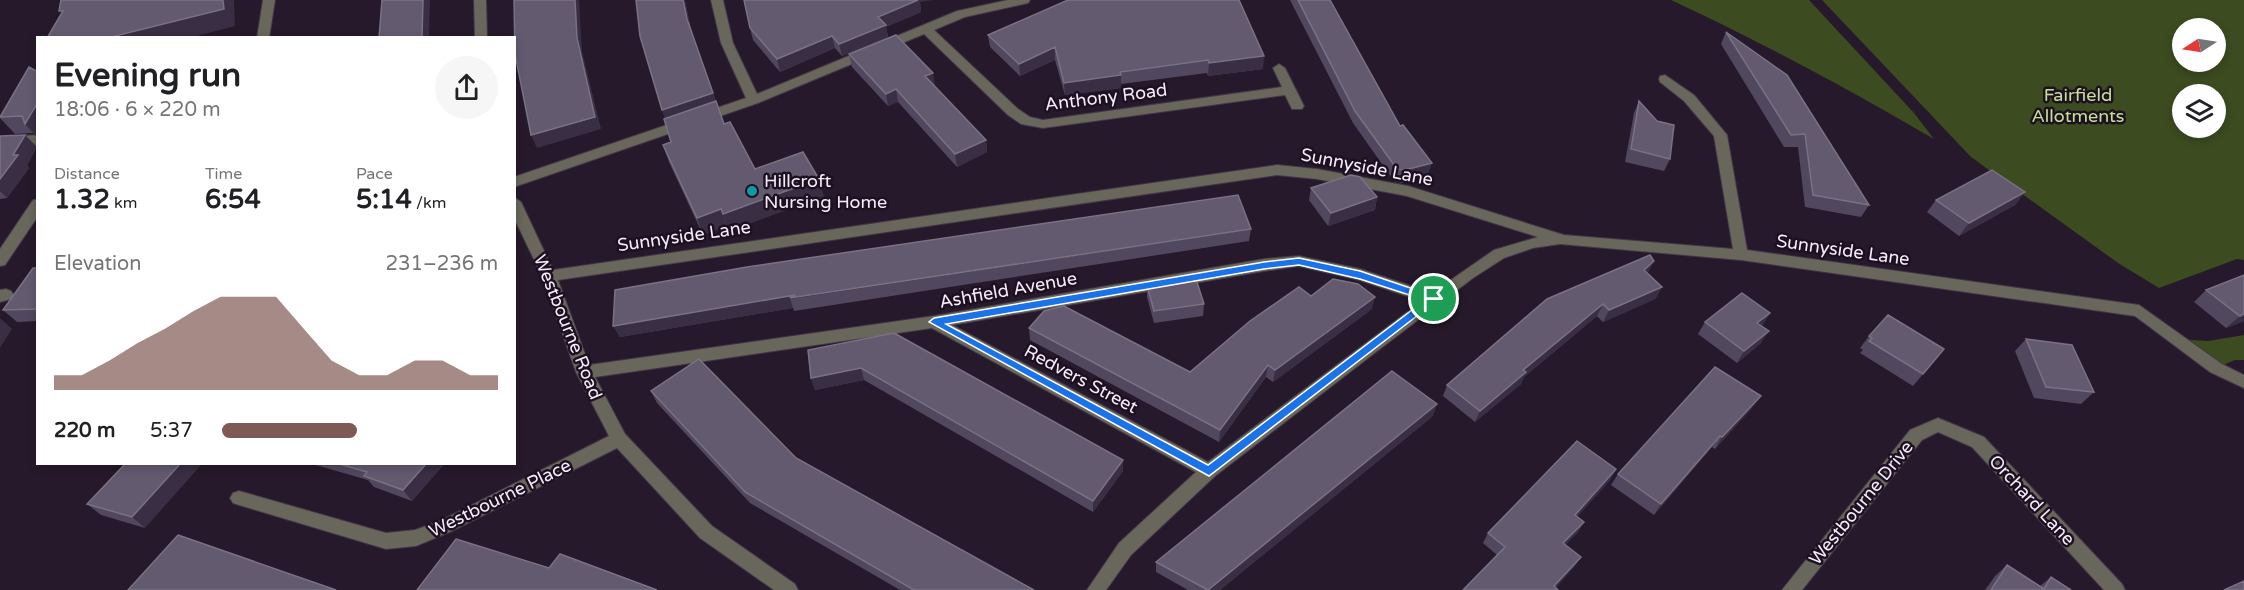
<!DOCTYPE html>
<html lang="en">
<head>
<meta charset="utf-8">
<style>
	body { margin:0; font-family:"Varela Round",sans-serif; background:#f6f6f6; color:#202124; height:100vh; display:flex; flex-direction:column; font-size:22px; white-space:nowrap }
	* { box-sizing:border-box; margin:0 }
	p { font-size:20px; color:#757577 }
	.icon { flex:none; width:33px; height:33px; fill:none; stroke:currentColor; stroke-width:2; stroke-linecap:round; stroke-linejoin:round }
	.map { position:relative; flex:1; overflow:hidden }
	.drawer { position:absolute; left:36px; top:36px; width:480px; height:429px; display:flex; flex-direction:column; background:#fff; border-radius:0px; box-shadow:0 3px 9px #0003 }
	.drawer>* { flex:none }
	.needle { width:39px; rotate:258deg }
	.fabs { position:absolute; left:2172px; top:18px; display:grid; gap:12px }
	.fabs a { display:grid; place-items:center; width:54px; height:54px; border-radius:50%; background:#fff; box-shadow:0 3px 9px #0003; font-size:30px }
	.pin { position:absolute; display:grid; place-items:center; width:51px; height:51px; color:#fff; margin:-26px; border:3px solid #fff; border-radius:50%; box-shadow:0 2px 6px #0007 }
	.round { display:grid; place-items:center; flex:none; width:63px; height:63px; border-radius:32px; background:#f6f6f6 }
	.headline { display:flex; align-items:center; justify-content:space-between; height:102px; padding:0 18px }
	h1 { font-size:33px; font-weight:700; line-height:45px }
	.stats { display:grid; grid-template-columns:repeat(3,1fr); gap:9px; height:102px; padding:6px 18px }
	.stats div { display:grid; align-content:center }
	.stats b { font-size:26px; font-weight:700 }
	.stats small { font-size:16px; font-weight:400 }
	.stats p { font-size:16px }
	.chart { height:168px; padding:12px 18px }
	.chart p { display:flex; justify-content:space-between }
	.chart svg { width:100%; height:108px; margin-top:6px; fill:#7f5953; opacity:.7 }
	ul { padding:0 18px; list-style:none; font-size:20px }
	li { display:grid; grid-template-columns:96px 72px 1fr; align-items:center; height:45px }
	li i { height:15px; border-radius:8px; background:#7f5953 }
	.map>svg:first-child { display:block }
</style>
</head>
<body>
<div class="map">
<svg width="2244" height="590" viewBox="0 0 2244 590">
	<rect width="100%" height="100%" fill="#26192b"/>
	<path fill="#3c4b20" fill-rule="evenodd" d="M 1671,0 L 1809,0 L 1914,113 L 1934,139 C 1848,89 1761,42 1671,0 Z
		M 1822,0 L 2244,0 L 2244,260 L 2237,259 L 2159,288 L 2118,263 L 1971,157 ZM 2182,28 L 2216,28 L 2216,62 L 2182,62 ZM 2182,94 L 2216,94 L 2216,128 L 2182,128 Z
		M 2244,335 L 2244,360 L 2235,360 L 2216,368 L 2177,339 L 2208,341 Z"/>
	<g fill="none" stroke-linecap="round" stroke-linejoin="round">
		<g stroke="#433748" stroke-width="2">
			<path id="minor" d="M 263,0 L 275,0 L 269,38 L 257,38 Z
				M 474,0 L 486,0 L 487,38 L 475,38 Z
				M 711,0 L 723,0 L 733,43 L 757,94 L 957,11 L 1008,0 L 1030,0 L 1028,3 L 965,17 L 934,30 L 1018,109 L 1030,117 L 1043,120 L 1282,87 L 1273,68 L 1279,64 L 1285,68 L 1304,106 L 1302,109 L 1292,109 L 1285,95 L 1043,128 L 1021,124 L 1008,115 L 924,34 L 758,103 L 514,187 L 514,177 L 746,98 L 721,43 Z
				M 1665,75 L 1694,95 L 1727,135 L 1747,250 L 2139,305 L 2222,364 L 2244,375 L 2244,388 L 2210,372 L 2135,316 L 1741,260 L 1560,244 L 1533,248 L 1504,258 L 1473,278 L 1372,355 L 1215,476 L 1131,555 L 1106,590 L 1087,590 L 1119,543 L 1196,472 L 932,328 L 595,377 L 625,434 L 712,526 L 795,584 L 798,590 L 774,590 L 700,538 L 617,448 L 452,531 L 416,546 L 386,549 L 239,505 L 233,503 L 230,498 L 233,493 L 239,491 L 386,533 L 415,530 L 440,521 L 609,436 L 576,372 L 542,276 L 514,218 L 514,197 L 521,202 L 553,270 L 1277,165 L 1317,169 L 1408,186 L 1564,235 L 1733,249 L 1714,136 L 1684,101 L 1660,82 L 1659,79 L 1660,76 ZM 1277,175 L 1317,179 L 1407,196 L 1538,237 L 1494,250 L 1432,293 L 1360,269 L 1299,256 L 1264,259 L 934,316 L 589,365 L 558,280 ZM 1299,266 L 1359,280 L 1422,301 L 1208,462 L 952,325 L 1264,271 Z
				M 38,135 L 38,145 L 0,147 L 0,137 Z
				M 38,199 L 38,216 L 5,265 L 0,266 L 0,249 L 33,200 Z
				M 6,289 L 11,291 L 14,295 L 11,299 L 0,302 L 0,290 Z
				M 1938,418 L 1984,437 L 2122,584 L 2125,590 L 2104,590 L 1972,447 L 1938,432 L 1922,440 L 1802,590 L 1782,590 L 1910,430 Z"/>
		</g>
		<use href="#minor" fill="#69665b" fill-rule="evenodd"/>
	</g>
	<path fill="#51485f" d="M 685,0 L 691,30 L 724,124 L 755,169 L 824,196 L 729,231 L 727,226 L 703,235 L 669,162 L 663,145 L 671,142 L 665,118 Z
		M 1068,0 L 1263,69 L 1208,76 L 1207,73 L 1121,84 L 1121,88 L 1065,95 L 1055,60 L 1020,76 L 990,47 L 988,35 Z
		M 1290,0 L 1330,0 L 1400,126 L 1428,175 L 1402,183 L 1394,181 L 1353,123 Z
		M 920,2 L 921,12 L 886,27 L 888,37 L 842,56 L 835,48 L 780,72 L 753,40 L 750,28 Z
		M 1726,32 L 1869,205 L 1861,217 L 1805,207 L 1798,147 L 1784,147 L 1721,44 Z
		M 849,54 L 935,85 L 934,86 L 986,140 L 987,152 L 957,167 L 898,102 L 888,106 L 852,67 Z
		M 38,72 L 33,133 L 15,134 L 0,118 L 0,116 Z
		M 1639,101 L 1657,121 L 1670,159 L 1664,171 L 1625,162 L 1634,113 Z
		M 25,135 L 37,147 L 27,165 L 29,168 L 7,198 L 0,199 L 0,136 Z
		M 1311,188 L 1377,197 L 1375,210 L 1328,226 L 1309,200 Z
		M 2025,192 L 2015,205 L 1959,236 L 1927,212 L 1936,200 Z
		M 1251,229 L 1249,241 L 794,311 L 793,308 L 620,337 L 613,326 Z
		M 38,268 L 38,321 L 17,322 L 3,310 Z
		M 1648,274 L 1662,287 L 1655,299 L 1603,322 L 1597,316 L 1524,377 L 1521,384 L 1475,422 L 1443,396 L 1447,385 Z
		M 2244,275 L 2244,321 L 2226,328 L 2194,302 L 2206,290 Z
		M 1147,285 L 1204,304 L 1203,316 L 1154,323 L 1147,297 Z
		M 1311,296 L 1372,309 L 1273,382 L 1266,377 L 1219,442 L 1030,340 L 1029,328 L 1190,372 Z
		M 1770,313 L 1761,326 L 1761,343 L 1737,363 L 1698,334 L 1705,322 Z
		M 1869,336 L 1944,349 L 1913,386 L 1860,353 L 1863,350 L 1860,348 Z
		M 2026,339 L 2094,392 L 2081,404 L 2034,398 L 2015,351 Z
		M 808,350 L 1123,460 L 1123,471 L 1093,512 L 864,380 L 815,390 L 811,378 Z
		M 651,391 L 796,458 L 1034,590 L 900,590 L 750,503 L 657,403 Z
		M 1752,408 L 1715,449 L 1712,447 L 1654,515 L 1611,485 L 1618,474 Z
		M 1433,416 L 1220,590 L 1188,590 L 1156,572 L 1156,562 Z
		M 125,464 L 145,528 L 101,515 L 87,504 Z
		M 312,464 L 444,464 L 412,501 L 374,487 L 368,480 Z
		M 1616,469 L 1610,480 L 1577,517 L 1584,522 L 1578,532 L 1565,545 L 1581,557 L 1574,567 L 1555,588 L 1497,555 L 1483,543 L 1488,533 Z
		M 2007,565 L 2040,586 L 2051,577 L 2071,590 L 1985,590 L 1995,576 Z"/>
	<path fill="#392e43" d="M 223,0 L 234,0 L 235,26 L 189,38 L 107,38 Z
		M 423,0 L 430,0 L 429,38 L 422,38 Z
		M 575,0 L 579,0 L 582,51 L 601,129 L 537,148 L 531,135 L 577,38 Z
		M 683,0 L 685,0 L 691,31 L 687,19 Z
		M 912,0 L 933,0 L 920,2 L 921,12 L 886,27 L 888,37 L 842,56 L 839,44 L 878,17 Z
		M 832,36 L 835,48 L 780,72 L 777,59 Z
		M 1055,47 L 1055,60 L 1020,76 L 1019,64 Z
		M 1264,56 L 1263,69 L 1208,76 L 1209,63 Z
		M 933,73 L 935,85 L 927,89 L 925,76 Z
		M 1121,75 L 1121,88 L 1065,95 L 1064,83 Z
		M 896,89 L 898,102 L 888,106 L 886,94 Z
		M 713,93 L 717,105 L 666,123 L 662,110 Z
		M 38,102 L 38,138 L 25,124 Z
		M 25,135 L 37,147 L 27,165 L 29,168 L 7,198 L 0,191 L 0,179 Z
		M 986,140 L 987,152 L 957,167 L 955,154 Z
		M 1432,163 L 1428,175 L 1402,183 L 1405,170 Z
		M 819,179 L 824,196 L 729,231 L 723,214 Z
		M 2025,192 L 2015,205 L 1959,236 L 1969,223 Z
		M 1377,197 L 1375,210 L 1328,226 L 1331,213 Z
		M 721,209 L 727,226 L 703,235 L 697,218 Z
		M 1654,261 L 1648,273 L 1644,270 Z
		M 1662,287 L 1655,299 L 1603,322 L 1609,310 Z
		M 795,295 L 790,298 L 793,308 L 620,337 L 613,326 Z
		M 1375,297 L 1372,309 L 1273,382 L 1275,370 Z
		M 1603,304 L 1597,316 L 1524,377 L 1521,384 L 1475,422 L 1480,411 L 1523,370 Z
		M 1770,313 L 1763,325 L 1749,335 L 1757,323 Z
		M 2244,314 L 2244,321 L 2226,328 L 2240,316 Z
		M 0,318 L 12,329 L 0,348 Z
		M 1769,331 L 1761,343 L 1737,363 L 1744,351 Z
		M 1268,365 L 1266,377 L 1219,442 L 1220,430 Z
		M 861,368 L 864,380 L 815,390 L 811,378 Z
		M 1761,396 L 1752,408 L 1715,449 L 1722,437 Z
		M 1437,404 L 1433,416 L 1220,590 L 1208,590 Z
		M 1720,436 L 1712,447 L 1654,515 L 1661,504 Z
		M 1123,460 L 1123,471 L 1093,512 L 1093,501 Z
		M 180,464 L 202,464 L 145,528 L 132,517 Z
		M 426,464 L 444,464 L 412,501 L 403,490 Z
		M 1616,469 L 1610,480 L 1569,526 L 1575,515 Z
		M 1584,522 L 1578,532 L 1557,554 L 1563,543 Z
		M 1581,557 L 1574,567 L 1554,590 L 1554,586 Z"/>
	<path fill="#635a6f" stroke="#7a7185" stroke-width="1.5" d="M 61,0 L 223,0 L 224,9 L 107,38 L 47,38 L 63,11 L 59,11 Z
		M 382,0 L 423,0 L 422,38 L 379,38 Z
		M 514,0 L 575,0 L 577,38 L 595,117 L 531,135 L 515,54 Z
		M 636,0 L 683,0 L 687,19 L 713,93 L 662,110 L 640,36 Z
		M 744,0 L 918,0 L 878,17 L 886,25 L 839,44 L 832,36 L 777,59 L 750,28 Z
		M 1068,0 L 1239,0 L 1264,56 L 1209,63 L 1208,60 L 1120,72 L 1121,75 L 1064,83 L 1055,47 L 1019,64 L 988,35 Z
		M 1298,0 L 1330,0 L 1400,126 L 1403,125 L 1432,163 L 1405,170 L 1397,169 L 1355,111 Z
		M 1726,32 L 1787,75 L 1869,205 L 1813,195 L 1805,134 L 1791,135 Z
		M 896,35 L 933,73 L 925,76 L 986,140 L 955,154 L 896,89 L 886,94 L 849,54 Z
		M 29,67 L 38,72 L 38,102 L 25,124 L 22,116 L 0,117 Z
		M 716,101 L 724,124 L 730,122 L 755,169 L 803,152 L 819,179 L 723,214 L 721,209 L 697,218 L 663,145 L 671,142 L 664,119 Z
		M 1639,101 L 1657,121 L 1674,125 L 1670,159 L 1631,149 Z
		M 25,135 L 13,155 L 18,155 L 0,179 L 0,136 Z
		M 1992,170 L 2025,192 L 1969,223 L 1936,200 Z
		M 1351,175 L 1360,177 L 1377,197 L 1331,213 L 1311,188 Z
		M 1238,195 L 1251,229 L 790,298 L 795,295 L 613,326 L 615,290 L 747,267 Z
		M 1650,255 L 1654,261 L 1644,270 L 1662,287 L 1609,310 L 1603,304 L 1523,370 L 1526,372 L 1480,411 L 1447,385 L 1547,299 Z
		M 33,268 L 38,268 L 38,309 L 3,310 Z
		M 1194,273 L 1204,304 L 1154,311 L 1147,285 Z
		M 2244,275 L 2244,314 L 2240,316 L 2206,290 Z
		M 1333,279 L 1358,284 L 1375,297 L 1275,370 L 1268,365 L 1220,430 L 1029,328 L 1044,311 L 1064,306 L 1190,372 L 1250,321 L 1299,287 L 1311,296 Z
		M 1742,293 L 1770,313 L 1757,323 L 1769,331 L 1744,351 L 1705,322 Z
		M 1888,315 L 1944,349 L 1923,374 L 1869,341 L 1872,338 L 1869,336 Z
		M 894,333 L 1123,460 L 1093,501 L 861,368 L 811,378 L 808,350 Z
		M 2026,339 L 2072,345 L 2094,392 L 2046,387 Z
		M 699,359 L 796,458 L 1034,590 L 914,590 L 745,492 L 651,391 Z
		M 1715,367 L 1761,396 L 1722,437 L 1720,436 L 1661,504 L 1618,474 Z
		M 1392,371 L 1437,404 L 1208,590 L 1156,562 Z
		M 1577,441 L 1616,469 L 1575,515 L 1584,522 L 1563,543 L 1581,557 L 1554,586 L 1558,590 L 1463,590 L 1505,547 L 1488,533 Z
		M 125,464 L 180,464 L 132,517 L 87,504 Z
		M 339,464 L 426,464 L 403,490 L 364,476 L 367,472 Z
		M 178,535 L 336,590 L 128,590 Z
		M 456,539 L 549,568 L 560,554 L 657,590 L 417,590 Z
		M 2007,565 L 2044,589 L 2051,577 L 2071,590 L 1991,590 Z
		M 2244,581 L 2244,590 L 2224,590 Z"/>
	<path fill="#1a73e8" stroke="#fff" stroke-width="1.5" fill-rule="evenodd" d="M 1299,258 L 1360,271 L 1437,297 L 1439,299 L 1209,476 L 929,322 L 934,318 L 1264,262 ZM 1299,265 L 1360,279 L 1425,300 L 1208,465 L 946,324 L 1264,269 Z"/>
	<circle fill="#0f9aa8" stroke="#1d1021" stroke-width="2" cx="752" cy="191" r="6"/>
	<g text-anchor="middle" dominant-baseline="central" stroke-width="5" stroke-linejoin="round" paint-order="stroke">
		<g font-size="18" fill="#c5e196" stroke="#1d1021">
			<text x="2078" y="95">Fairfield<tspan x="2078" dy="21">Allotments</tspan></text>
		</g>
		<g font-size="18" fill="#f5ecf9" stroke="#1d1021">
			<text transform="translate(1106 97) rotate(-7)">Anthony Road</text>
			<text transform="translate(1367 167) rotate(11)">Sunnyside Lane</text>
			<text transform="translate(684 236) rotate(-8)">Sunnyside Lane</text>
			<text transform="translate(1843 250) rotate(8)">Sunnyside Lane</text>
			<text transform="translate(1008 290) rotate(-10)">Ashfield Avenue</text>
			<text transform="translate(568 327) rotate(68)">Westbourne Road</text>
			<text transform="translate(1081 379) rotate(28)">Redvers Street</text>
			<text transform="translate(500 498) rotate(-26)">Westbourne Place</text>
			<text transform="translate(2032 500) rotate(47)">Orchard Lane</text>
			<text transform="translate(1861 503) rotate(-51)">Westbourne Drive</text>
		</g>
		<g font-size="18" fill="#f5ecf9" stroke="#1d1021" text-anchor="start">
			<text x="764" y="181">Hillcroft<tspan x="764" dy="21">Nursing Home</tspan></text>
		</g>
	</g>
</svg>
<div class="fabs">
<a><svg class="needle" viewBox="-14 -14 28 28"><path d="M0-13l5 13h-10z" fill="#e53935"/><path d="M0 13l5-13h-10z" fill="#757577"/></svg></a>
<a><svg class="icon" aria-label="layers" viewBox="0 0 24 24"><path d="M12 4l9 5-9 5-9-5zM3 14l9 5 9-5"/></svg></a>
</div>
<div class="pin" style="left:1434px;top:299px;background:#1e9e55"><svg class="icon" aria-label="arrive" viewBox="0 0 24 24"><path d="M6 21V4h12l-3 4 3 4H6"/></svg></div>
<section class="drawer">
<div class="headline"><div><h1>Evening run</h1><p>18:06 · 6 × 220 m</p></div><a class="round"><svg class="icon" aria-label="share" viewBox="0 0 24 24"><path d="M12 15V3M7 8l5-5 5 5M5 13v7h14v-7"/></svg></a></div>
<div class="stats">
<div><p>Distance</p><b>1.32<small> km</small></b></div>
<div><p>Time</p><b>6:54</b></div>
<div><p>Pace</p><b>5:14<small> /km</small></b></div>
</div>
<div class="chart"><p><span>Elevation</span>231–236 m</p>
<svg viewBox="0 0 160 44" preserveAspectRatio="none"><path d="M0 44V38L10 38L20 32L30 25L40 19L50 12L60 6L70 6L80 6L90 19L100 32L110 38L120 38L130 32L140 32L150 38L160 38V44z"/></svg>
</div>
<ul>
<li><b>220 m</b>5:37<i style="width:49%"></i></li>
</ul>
</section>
</div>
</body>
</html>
